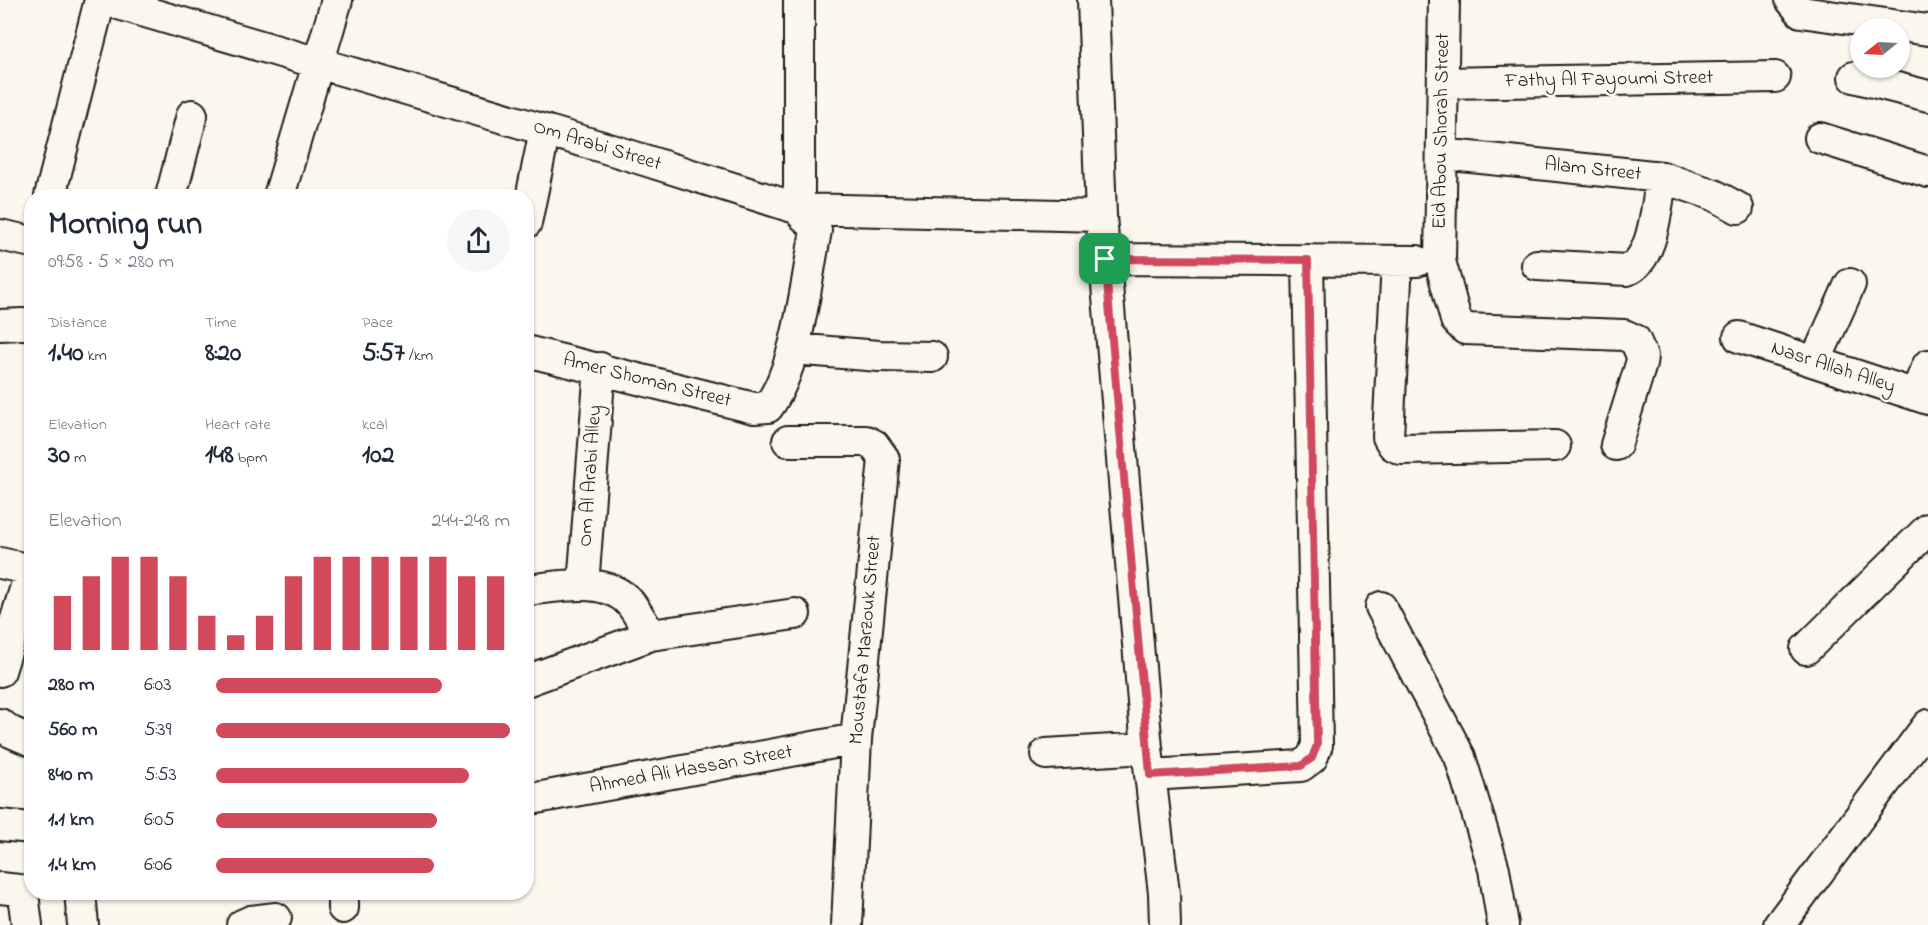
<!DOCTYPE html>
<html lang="en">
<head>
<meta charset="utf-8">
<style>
	body { margin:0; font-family:"Indie Flower",sans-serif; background:#f6f6f7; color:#1f2937; height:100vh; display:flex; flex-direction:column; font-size:22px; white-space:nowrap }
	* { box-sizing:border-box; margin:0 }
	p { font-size:20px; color:#747a83 }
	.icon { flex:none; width:33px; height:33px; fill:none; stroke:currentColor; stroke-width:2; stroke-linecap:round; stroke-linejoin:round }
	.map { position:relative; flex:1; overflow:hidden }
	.side { position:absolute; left:24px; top:189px; width:510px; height:711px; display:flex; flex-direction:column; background:#fff; border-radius:24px; box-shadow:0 2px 4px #0004 }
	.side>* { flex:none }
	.needle { width:39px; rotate:252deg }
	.controls { position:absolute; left:1850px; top:18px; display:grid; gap:12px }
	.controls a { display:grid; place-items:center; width:60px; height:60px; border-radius:50%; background:#fff; box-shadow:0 2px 4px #0004; font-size:30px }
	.pin { position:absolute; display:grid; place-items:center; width:51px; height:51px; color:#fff; margin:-26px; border-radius:12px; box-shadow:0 3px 9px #0006 }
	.round { display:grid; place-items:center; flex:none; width:63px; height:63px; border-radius:32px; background:#f6f6f7 }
	.overview { display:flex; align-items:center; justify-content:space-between; height:102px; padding:0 24px }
	h1 { font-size:33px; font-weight:700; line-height:45px }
	.stats { display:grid; grid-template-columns:repeat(3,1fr); gap:9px; height:102px; padding:6px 24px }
	.stats div { display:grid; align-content:center }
	.stats b { font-size:26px; font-weight:700 }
	.stats small { font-size:16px; font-weight:400 }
	.stats p { font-size:16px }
	.chart { height:168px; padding:12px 24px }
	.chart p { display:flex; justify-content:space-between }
	.chart svg { width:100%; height:108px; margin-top:6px; stroke:#d1495b; stroke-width:6 }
	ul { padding:0 24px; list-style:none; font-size:20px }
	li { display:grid; grid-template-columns:96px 72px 1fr; align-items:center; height:45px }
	li i { height:15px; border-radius:8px; background:#d1495b }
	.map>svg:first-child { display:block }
</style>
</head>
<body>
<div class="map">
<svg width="1928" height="925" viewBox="0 0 1928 925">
	<rect width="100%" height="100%" fill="#fbf7ec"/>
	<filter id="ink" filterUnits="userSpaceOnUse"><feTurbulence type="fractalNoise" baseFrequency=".0167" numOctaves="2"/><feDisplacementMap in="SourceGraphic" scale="12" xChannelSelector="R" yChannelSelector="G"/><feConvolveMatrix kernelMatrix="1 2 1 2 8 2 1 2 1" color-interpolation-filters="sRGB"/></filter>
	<g filter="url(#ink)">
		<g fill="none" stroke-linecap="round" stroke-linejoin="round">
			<g stroke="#1c1c1c" stroke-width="34">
				<path id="street" d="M 105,0 L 619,152 L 799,209 L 1101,216
					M 1093,0 L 1101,216 L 1147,748 L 1164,893 L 1165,925
					M 1444,0 L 1440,261 L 1456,320 L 1465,329 L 1624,335 L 1635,340 L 1642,356 L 1641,364 L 1616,445
					M 1791,0 L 1801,12 L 1928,30
					M 1854,77 L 1928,96
					M 1443,83 L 1775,77
					M 1820,138 L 1928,172
					M 1442,154 L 1662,177 L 1714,195 L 1738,208
					M 50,196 L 100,0
					M 171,196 L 192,115
					M 279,196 L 337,0
					M 526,223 L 545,130
					M 0,235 L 32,242
					M 1105,259 L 1417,261
					M 1397,261 L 1388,437 L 1393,445 L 1401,449 L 1555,446
					M 1537,265 L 1627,270 C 1655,259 1656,204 1662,177
					M 0,325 L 23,324
					M 1739,337 L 1928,399
					M 793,349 L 879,356 L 932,357
					M 526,351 L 754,408 L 768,407 C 798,367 806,281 816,231 C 814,220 803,220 799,209 L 799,0
					M 1815,362 L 1850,284
					M 1915,395 L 1928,365
					M 788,441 L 866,441 L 874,445 L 884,459 L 856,739 L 847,925
					M 0,563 L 32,570
					M 583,585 L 600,368
					M 526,590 C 558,587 606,575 630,603 C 638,613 644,625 651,635
					M 1381,607 L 1460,757 L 1494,869 L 1503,925
					M 1806,649 L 1928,529
					M 0,671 L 31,570
					M 526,681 L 651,635 L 795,614
					M 0,724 L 11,732 L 32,741
					M 1046,754 L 1147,748
					M 1150,775 L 1301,766 L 1312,758 L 1317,745 L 1308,260
					M 526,800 L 856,739
					M 0,825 L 32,828
					M 0,888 L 19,890 L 23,894 L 27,925
					M 80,892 L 83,925
					M 343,908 L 343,892
					M 242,925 L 251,921 L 276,918
					M 1779,925 L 1928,725"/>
			</g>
			<use href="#street" stroke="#fbf7ec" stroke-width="30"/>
		</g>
	</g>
	<g fill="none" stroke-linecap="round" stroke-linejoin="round" filter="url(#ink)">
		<g stroke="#fff" stroke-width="12">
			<path id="route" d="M 1105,259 L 1308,260 L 1317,745 L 1312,758 L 1301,766 L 1150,775 Z"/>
		</g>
		<use href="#route" stroke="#d1495b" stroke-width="8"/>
	</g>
	<g text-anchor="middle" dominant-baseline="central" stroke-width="5" stroke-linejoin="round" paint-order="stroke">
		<g font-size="20" fill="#1c1c1c" stroke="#fbf7ec">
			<text transform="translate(1609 80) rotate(-1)">Fathy Al Fayoumi Street</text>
			<text transform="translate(1442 131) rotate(-89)">Eid Abou Shorah Street</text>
			<text transform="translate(597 146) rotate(17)">Om Arabi Street</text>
			<text transform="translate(1593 170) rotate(6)">Alam Street</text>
			<text transform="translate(1833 368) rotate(18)">Nasr Allah Alley</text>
			<text transform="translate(647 381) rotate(14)">Amer Shoman Street</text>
			<text transform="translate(591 476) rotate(-86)">Om Al Arabi Alley</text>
			<text transform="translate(866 640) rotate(-85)">Moustafa Marzouk Street</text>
			<text transform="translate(691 770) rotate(-10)">Ahmed Ali Hassan Street</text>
		</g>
	</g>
</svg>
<div class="controls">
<a><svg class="needle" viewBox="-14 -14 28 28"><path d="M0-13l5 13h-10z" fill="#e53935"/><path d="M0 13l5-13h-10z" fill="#747a83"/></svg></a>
</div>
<div class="pin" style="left:1105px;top:259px;background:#1e9e55"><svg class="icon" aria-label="arrive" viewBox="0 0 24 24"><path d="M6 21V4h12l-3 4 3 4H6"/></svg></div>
<section class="side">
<div class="overview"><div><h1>Morning run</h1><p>09:58 · 5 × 280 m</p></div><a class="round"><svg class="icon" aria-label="share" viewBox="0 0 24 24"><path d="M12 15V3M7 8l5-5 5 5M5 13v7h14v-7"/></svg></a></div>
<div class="stats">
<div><p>Distance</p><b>1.40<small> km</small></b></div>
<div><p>Time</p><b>8:20</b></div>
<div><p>Pace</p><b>5:57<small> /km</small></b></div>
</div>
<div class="stats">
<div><p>Elevation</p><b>30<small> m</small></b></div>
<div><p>Heart rate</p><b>148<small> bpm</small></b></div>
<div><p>kcal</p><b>102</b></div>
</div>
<div class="chart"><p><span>Elevation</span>244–248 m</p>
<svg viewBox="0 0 160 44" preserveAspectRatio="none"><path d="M5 44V22M15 44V14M25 44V6M35 44V6M45 44V14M55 44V30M65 44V38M75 44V30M85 44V14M95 44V6M105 44V6M115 44V6M125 44V6M135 44V6M145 44V14M155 44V14"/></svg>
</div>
<ul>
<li><b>280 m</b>6:03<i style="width:77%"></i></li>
<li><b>560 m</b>5:39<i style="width:100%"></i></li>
<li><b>840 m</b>5:53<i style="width:86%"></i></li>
<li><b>1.1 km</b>6:05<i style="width:75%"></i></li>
<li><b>1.4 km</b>6:06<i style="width:74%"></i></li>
</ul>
</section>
</div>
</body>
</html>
